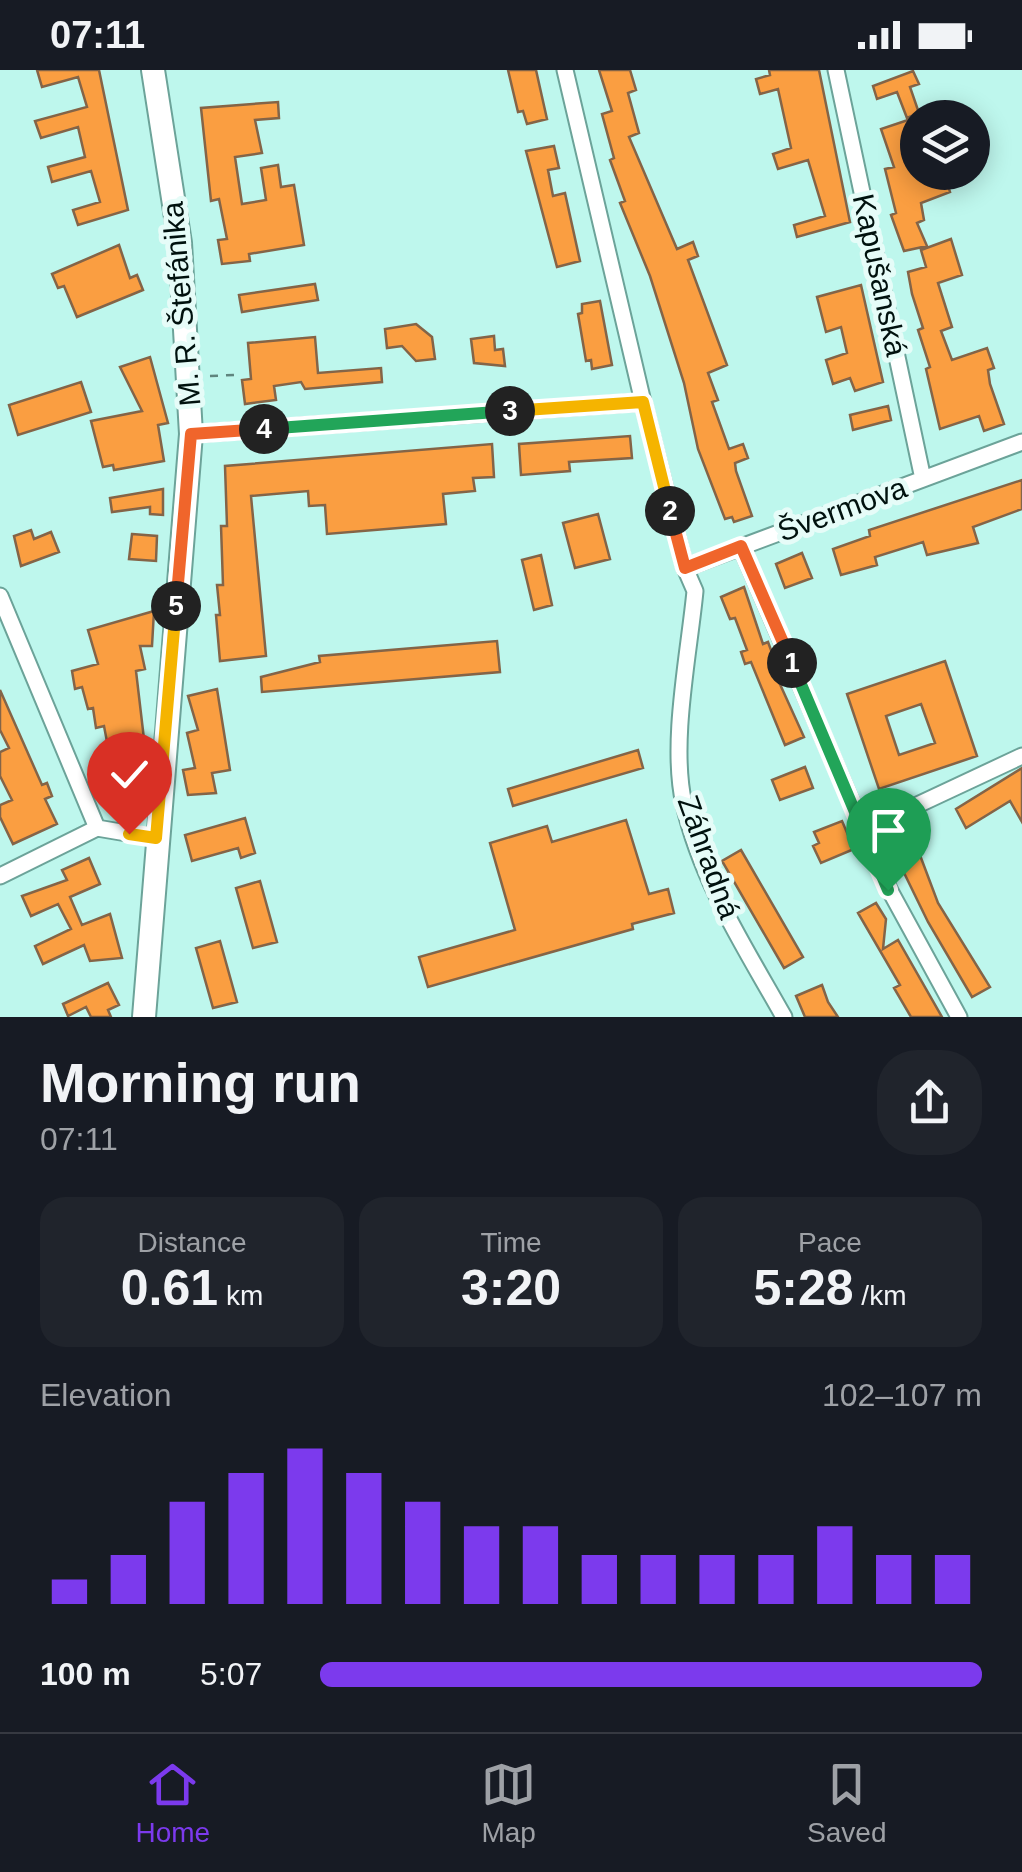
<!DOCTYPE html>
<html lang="en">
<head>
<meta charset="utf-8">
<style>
	body { margin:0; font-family:Arial,sans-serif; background:#20242c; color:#f1f3f6; height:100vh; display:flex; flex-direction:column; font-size:38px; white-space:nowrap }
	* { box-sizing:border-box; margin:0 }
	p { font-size:32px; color:#9ea1a6 }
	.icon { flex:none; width:55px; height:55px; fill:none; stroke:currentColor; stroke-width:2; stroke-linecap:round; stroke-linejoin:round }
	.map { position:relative; height:947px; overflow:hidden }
	.side { display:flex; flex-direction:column; background:#171b24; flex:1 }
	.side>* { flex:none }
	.controls { position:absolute; left:900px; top:30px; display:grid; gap:20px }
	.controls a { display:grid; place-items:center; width:90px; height:90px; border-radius:50%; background:#171b24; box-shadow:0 5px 25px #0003; font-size:50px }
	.pin { position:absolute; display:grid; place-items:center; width:85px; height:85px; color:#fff; margin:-102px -42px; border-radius:50% 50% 50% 0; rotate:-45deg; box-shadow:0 0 10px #0007 }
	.pin .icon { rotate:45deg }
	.km { position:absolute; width:50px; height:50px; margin:-25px; border-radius:50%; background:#222; color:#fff; font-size:28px; line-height:50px; text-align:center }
	.round { display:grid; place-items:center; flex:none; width:105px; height:105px; border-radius:40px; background:#20242c }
	.headline { display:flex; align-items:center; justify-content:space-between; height:170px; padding:0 40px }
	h1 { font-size:55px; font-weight:700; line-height:75px }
	.stats { display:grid; grid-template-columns:repeat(3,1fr); gap:15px; height:170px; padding:10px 40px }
	.stats div { display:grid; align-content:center; border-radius:25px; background:#20242c; text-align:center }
	.stats b { font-size:50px; font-weight:700 }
	.stats small { font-size:28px; font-weight:400 }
	.stats p { font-size:28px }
	.chart { height:280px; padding:20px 40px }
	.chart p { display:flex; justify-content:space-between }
	.chart svg { width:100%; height:180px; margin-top:10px; stroke:#7c3aed; stroke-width:6 }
	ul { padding:0 40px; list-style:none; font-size:32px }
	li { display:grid; grid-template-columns:160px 120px 1fr; align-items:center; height:75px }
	li i { height:25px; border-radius:12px; background:#7c3aed }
	.status { display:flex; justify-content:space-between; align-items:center; height:70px; padding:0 50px; background:#171b24; direction:ltr }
	.status svg { height:28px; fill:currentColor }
	.dock { display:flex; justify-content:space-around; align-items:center; height:140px; border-top:2px solid #363941; background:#171b24; font-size:28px; color:#9ea1a6 }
	.dock a { display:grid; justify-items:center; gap:5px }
	.dock .on { color:#7c3aed }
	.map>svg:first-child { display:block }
</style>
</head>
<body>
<div class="status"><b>07:11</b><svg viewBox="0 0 49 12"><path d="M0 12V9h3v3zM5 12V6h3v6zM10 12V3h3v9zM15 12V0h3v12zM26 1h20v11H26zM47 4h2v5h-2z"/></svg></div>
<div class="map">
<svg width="1022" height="947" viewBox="0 0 1022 947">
	<rect width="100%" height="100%" fill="#bef7ed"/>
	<path fill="#fa9e41" stroke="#846447" stroke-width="2.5" fill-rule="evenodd" d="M 37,0 L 99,0 L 128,140 L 78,155 L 73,140 L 100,132 L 91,101 L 52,112 L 48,97 L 85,87 L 78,57 L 41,68 L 35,51 L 87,37 L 78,7 L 42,17 Z
		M 508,0 L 536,0 L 547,49 L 527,54 L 523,41 L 518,42 Z
		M 599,0 L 630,0 L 636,20 L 628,23 L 639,63 L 629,67 L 677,179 L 693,172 L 698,186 L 688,190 L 727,295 L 708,303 L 718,330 L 712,332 L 729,379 L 743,374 L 748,388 L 735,393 L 736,401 L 752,446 L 734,452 L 732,447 L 725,449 L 698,379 L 684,313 L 650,206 L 620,133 L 625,131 L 610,90 L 614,88 L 602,44 L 612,41 Z
		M 769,0 L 819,0 L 850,152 L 797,167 L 794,155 L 825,146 L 808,90 L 778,99 L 773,84 L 791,78 L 778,19 L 760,24 L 756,9 L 770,5 Z
		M 913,1 L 919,14 L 910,17 L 919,43 L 907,48 L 897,22 L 877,29 L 873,16 Z
		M 278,32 L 279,48 L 255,50 L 262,83 L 235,87 L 242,134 L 266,130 L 261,98 L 278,95 L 281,117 L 294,115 L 304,175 L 249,184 L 250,191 L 222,194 L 218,170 L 227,169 L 219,129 L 211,131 L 201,38 Z
		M 914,48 L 918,102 L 926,102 L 929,111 L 945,106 L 950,122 L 921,133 L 924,150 L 917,153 L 927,176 L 904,181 L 891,145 L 896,143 L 885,99 L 894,97 L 881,59 Z
		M 554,76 L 559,98 L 548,100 L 553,126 L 565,123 L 580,191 L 557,197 L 526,81 Z
		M 951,169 L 962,205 L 938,213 L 952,257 L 941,261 L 952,290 L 987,278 L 994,298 L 988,300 L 990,314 L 1004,354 L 984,361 L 979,346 L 940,359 L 926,299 L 930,297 L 918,260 L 923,258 L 912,224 L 908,202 L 926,197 L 921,180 Z
		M 119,175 L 130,208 L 137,205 L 143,220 L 77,247 L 64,216 L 58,218 L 52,204 Z
		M 315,214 L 318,230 L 242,242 L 239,225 Z
		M 861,215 L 883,312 L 855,321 L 850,308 L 833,314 L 826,290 L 847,283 L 841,257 L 826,262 L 817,227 Z
		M 600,231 L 612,295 L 592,299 L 591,290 L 586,291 L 578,244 L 582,243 L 582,234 Z
		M 416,254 L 432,267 L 435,289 L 416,291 L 402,276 L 387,278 L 385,259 Z
		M 494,266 L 495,280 L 503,279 L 505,296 L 474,293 L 471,269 Z
		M 315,267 L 318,303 L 381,298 L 382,312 L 305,319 L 301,312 L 274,316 L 276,330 L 245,334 L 242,310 L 251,309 L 248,273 Z
		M 150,287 L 168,353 L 158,355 L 164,391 L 114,400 L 113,395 L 103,397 L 91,351 L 142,341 L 120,297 Z
		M 81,312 L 91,342 L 18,365 L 9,335 Z
		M 888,336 L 891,350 L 853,360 L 850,345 Z
		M 630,366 L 632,388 L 569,392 L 570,401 L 521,405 L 519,374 Z
		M 492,374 L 494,407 L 473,408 L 475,421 L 443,424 L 446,454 L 327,464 L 325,435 L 309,436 L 308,421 L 251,426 L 266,586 L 220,591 L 216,545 L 220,545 L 217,515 L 223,515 L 221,456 L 227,456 L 225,396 Z
		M 1022,410 L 1022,439 L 973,457 L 978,473 L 927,485 L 923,472 L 875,487 L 877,495 L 841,505 L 833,479 L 870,466 L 869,460 Z
		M 163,419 L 163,445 L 150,444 L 150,437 L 112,442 L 110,428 Z
		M 598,444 L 610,489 L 575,498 L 563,453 Z
		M 31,460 L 34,469 L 51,462 L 59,482 L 21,496 L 14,466 Z
		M 132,464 L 157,466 L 156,491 L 129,489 Z
		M 802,483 L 812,508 L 785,518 L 776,494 Z
		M 541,485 L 552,535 L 534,540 L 522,490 Z
		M 744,517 L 763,574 L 768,572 L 778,599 L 774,601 L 804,667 L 785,675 L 751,592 L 745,594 L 741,582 L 747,580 L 735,548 L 730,549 L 721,527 Z
		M 154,541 L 152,576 L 140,576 L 145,599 L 136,601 L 144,669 L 108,677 L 104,656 L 96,658 L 93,638 L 88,639 L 82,617 L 75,619 L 72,601 L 98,594 L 88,560 Z
		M 497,571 L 500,602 L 262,622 L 261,607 L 320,592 L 319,586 Z
		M 945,591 L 977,686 L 879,719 L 847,624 ZM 921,634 L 935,673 L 899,685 L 886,646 Z
		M 217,619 L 230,700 L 212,703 L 216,723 L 188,725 L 183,700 L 195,698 L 187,663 L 198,660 L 188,626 Z
		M 0,620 L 42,715 L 47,713 L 52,726 L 45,729 L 57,754 L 13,774 L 0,747 L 0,735 L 12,730 L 0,706 L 0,682 L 9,678 L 0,660 Z
		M 638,680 L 643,698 L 513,736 L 508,719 Z
		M 805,697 L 813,718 L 780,730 L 772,710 Z
		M 1022,698 L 1022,752 L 1010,731 L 966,758 L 956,739 Z
		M 245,748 L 255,783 L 241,788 L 238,778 L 192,791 L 185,765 Z
		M 626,750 L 649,824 L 668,819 L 674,843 L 632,854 L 633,859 L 428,917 L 419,887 L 515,860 L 490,773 L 547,756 L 552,772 Z
		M 842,751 L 854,779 L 821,793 L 813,776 L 819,773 L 814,762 Z
		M 912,764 L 938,833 L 990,917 L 972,927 L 928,852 L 890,774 Z
		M 741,780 L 803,887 L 784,898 L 722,791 Z
		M 89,788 L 100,814 L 70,827 L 82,855 L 110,844 L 122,888 L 90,891 L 84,875 L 43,894 L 35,876 L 71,859 L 58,834 L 31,846 L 22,826 L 67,810 L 62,800 Z
		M 260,811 L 277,872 L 253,878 L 236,818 Z
		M 876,833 L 886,849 L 883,879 L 898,870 L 942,947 L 911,947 L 894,918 L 900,915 L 858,843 Z
		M 220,871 L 237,932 L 213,938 L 196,878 Z
		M 108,913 L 119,935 L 108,940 L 111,947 L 91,947 L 86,937 L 68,946 L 63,934 Z
		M 822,915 L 828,932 L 838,947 L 805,947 L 796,926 Z"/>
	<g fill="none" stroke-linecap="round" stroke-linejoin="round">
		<g stroke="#6ca399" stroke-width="19">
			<path id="street" d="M 565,0 L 643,332
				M 836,0 L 923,409
				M 191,364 L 643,332 L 685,498 L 1022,372
				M 741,477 L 889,819 L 959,947
				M 685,498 L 695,521 C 689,584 670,673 684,734 C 701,811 746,879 784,947
				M 0,526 L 97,758
				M 97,758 L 156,768
				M 864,760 L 1022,686
				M 0,806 L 97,758"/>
		</g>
		<g stroke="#6ca399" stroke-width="26">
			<path id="secondary" d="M 144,947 L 191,364 L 180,173 L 153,0"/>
		</g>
		<path stroke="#5f857e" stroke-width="2.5" stroke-dasharray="8 8" stroke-linecap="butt" d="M 210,306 L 234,305
			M 131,746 L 132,732"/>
		<use href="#street" stroke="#fff" stroke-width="15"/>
		<use href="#secondary" stroke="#fff" stroke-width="22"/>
	</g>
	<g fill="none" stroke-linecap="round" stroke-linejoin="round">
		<g stroke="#fff" stroke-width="20">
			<path id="split-1" d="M 792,593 L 888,820"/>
		</g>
		<g stroke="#fff" stroke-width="20">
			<path id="split-2" d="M 670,441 L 685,498 L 741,476 L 792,593"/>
		</g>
		<g stroke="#fff" stroke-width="20">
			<path id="split-3" d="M 510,341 L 643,332 L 670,441"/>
		</g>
		<g stroke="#fff" stroke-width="20">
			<path id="split-4" d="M 264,359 L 510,341"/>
		</g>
		<g stroke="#fff" stroke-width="20">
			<path id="split-5" d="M 176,536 L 191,364 L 264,359"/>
		</g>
		<g stroke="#fff" stroke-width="20">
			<path id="split-6" d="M 129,764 L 156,768 L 176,536"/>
		</g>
		<use href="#split-1" stroke="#22a559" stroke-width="12"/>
		<use href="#split-2" stroke="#f0652b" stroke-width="12"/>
		<use href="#split-3" stroke="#f5b400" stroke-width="12"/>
		<use href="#split-4" stroke="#22a559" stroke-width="12"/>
		<use href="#split-5" stroke="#f0652b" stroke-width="12"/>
		<use href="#split-6" stroke="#f5b400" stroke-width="12"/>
	</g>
	<g text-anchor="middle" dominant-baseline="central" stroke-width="10" stroke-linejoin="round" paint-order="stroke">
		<g font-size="30" fill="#00110e" stroke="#e6fcf8">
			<text transform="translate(880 205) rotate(78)">Kapušanská</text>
			<text transform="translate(181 234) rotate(-95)">M. R. Štefánika</text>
			<text transform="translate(842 439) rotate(-20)">Švermova</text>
			<text transform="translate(709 787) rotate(70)">Záhradná</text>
		</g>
	</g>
</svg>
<div class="controls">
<a><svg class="icon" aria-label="layers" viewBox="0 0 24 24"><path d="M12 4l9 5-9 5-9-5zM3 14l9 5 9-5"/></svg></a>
</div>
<div class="pin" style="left:888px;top:820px;background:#1e9e55"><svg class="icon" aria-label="arrive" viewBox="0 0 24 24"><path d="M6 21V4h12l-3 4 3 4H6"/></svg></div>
<div class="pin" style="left:129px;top:764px;background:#d93025"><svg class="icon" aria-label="check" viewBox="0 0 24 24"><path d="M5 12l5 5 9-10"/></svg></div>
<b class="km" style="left:792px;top:593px">1</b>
<b class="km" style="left:670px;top:441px">2</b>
<b class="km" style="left:510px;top:341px">3</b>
<b class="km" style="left:264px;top:359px">4</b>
<b class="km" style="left:176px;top:536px">5</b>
</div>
<section class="side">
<div class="headline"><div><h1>Morning run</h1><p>07:11</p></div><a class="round"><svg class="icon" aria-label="share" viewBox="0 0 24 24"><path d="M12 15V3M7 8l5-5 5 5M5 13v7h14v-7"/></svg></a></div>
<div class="stats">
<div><p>Distance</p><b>0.61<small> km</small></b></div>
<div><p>Time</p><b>3:20</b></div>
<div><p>Pace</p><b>5:28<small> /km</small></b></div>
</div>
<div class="chart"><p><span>Elevation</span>102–107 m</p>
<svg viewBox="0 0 160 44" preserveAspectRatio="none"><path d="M5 44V38M15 44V32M25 44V19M35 44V12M45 44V6M55 44V12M65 44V19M75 44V25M85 44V25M95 44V32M105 44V32M115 44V32M125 44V32M135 44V25M145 44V32M155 44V32"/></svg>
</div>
<ul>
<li><b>100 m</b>5:07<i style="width:100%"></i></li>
</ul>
</section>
<nav class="dock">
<a class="on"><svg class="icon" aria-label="home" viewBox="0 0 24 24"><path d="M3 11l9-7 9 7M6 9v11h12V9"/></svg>Home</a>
<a><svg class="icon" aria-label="map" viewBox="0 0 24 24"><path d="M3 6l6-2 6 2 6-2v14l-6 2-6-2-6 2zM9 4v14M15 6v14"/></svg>Map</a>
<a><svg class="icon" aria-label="saved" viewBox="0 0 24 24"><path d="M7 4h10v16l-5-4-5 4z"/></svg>Saved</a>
</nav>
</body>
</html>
